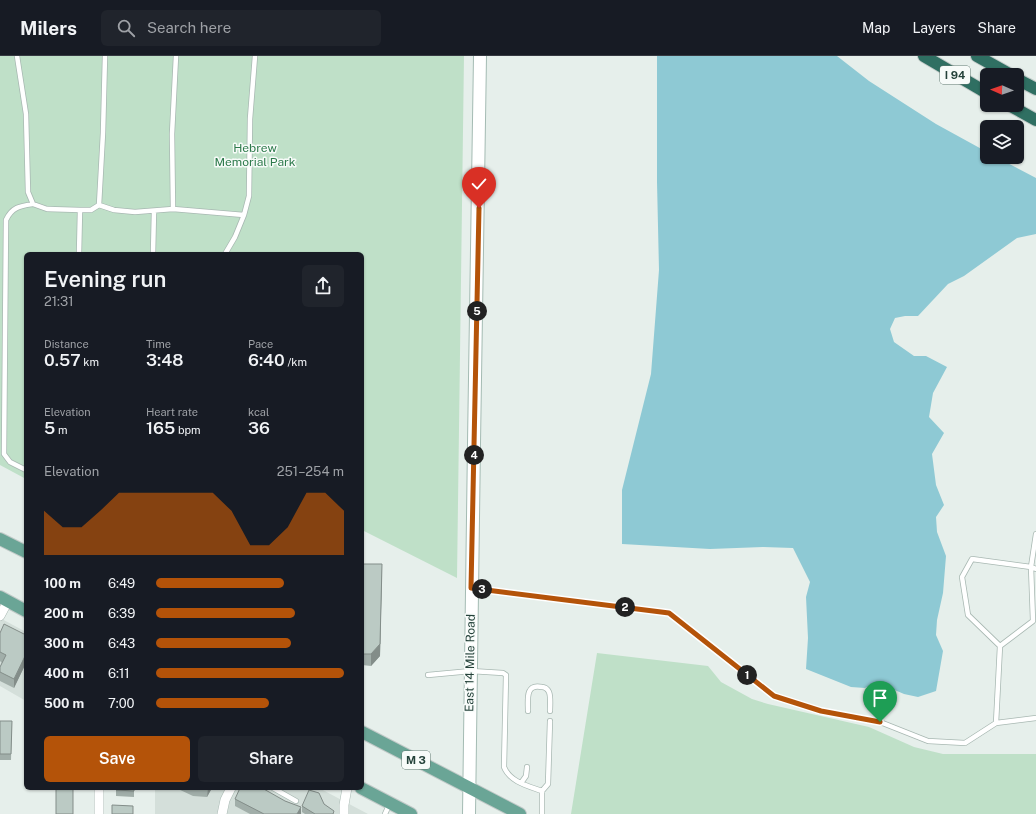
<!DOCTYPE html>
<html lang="en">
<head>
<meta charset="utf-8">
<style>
	body { margin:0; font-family:"Public Sans",sans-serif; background:#20242c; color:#f1f3f6; height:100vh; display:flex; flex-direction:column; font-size:15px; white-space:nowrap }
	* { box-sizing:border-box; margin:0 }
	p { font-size:13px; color:#9ea1a6 }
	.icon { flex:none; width:22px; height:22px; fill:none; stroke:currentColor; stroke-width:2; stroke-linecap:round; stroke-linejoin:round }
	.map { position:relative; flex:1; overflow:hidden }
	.sheet { position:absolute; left:24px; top:196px; width:340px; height:538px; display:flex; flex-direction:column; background:#171b24; border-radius:6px; box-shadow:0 1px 3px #0004 }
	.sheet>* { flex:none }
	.needle { width:26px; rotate:272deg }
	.tools { position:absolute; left:980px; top:12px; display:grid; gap:8px }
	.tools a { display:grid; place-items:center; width:44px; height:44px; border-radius:6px; background:#171b24; box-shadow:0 1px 3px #0004; font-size:20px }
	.pin { position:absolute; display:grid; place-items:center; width:34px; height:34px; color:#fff; margin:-41px -17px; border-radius:50% 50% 50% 0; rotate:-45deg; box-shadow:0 0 4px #0007 }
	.pin .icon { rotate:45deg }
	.km { position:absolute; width:20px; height:20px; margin:-10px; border-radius:50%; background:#222; color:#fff; font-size:11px; line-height:20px; text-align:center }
	.round { display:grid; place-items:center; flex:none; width:42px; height:42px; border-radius:6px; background:#20242c }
	.head { display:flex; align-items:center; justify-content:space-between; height:68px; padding:0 20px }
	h1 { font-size:22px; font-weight:600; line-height:30px }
	.figures { display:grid; grid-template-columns:repeat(3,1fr); gap:6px; height:68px; padding:4px 20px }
	.figures div { display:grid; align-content:center }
	.figures b { font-size:17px; font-weight:600 }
	.figures small { font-size:11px; font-weight:400 }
	.figures p { font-size:11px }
	.chart { height:112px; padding:8px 20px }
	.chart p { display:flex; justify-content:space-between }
	.chart svg { width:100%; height:72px; margin-top:4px; fill:#b45309; opacity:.7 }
	.primary-button { display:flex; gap:8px; margin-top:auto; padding:8px 20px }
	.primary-button a { flex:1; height:46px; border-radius:6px; background:#b45309; color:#fff; font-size:16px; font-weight:600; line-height:46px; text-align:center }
	.primary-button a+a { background:#20242c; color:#f1f3f6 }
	ul { padding:0 20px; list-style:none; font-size:13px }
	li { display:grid; grid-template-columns:64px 48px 1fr; align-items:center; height:30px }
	li i { height:10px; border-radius:5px; background:#b45309 }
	header { display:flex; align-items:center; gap:24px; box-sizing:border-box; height:56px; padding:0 20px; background:#171b24; border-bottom:1px solid #363941 }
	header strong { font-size:19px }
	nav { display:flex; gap:22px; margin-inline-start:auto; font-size:14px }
	.search { width:280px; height:36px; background:#20242c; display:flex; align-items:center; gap:10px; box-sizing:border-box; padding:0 14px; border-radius:6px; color:#9ea1a6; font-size:15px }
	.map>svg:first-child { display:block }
</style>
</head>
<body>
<header>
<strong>Milers</strong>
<div class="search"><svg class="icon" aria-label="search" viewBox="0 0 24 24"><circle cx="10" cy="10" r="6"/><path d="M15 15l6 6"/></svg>Search here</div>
<nav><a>Map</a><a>Layers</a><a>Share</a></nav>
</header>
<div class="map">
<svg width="1036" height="758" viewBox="0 0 1036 758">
	<rect width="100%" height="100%" fill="#e6efeb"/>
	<path fill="#d4dfda" d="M 0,562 L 26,576 L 26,645 L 0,630 Z
		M 155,732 L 319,732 L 368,758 L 155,758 Z"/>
	<path fill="#bfe0c8" d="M 0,0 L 464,0 L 457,522 L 362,474 L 362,198 L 26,198 L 26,423 L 0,409 Z
		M 597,597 L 708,610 L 721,626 L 752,643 L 768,648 L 869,671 L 914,691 L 943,698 L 1036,698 L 1036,758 L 571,758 Z"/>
	<path fill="#8ec9d4" d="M 657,0 L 837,0 L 869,25 L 936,68 L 987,96 L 987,101 L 996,101 L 1036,122 L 1036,178 L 1017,182 L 964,220 L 948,228 L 918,260 L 905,260 L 895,262 L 890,273 L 894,286 L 914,300 L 926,300 L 947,311 L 933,337 L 929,361 L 944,377 L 932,398 L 936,429 L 944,449 L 936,461 L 937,476 L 946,500 L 943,537 L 937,564 L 936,579 L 943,595 L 936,635 L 918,641 L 904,638 L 876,626 L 865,632 L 851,631 L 806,613 L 808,582 L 806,541 L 810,526 L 793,492 L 763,491 L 710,493 L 622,488 L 622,434 L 651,318 L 659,214 L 657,126 Z"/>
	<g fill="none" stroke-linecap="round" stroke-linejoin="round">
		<g stroke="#a8b8b2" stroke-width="6">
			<path id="lane" d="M 17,0 L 26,58 L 28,136 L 33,148 L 47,153 L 80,154 L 91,154 L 99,149 L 114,154 L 135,156 L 173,153 L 244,159
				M 99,149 L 103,77 L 105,0
				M 173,153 L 172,78 L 176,0
				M 79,198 L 80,154
				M 153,198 L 154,155
				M 225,198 L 235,181 L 244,159 L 249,140 L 250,63 L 255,0
				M 26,414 L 10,406 L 4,398 L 6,164 C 12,151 20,150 33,148
				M 1036,478 L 1031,511 L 1036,513
				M 473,532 L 669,557 L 774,640 L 821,655 L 880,666 L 928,685 L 965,687 L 996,667 L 1000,590 L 968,559 L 962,521 L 972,503 L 1031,511 L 1033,565 L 1000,590
				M 428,619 L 471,615 L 503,617 L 506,619 L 504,711 C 510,726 528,730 542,735 L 542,758
				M 528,655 C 528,644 525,627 542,631 C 545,631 547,632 549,636 C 551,641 550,649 550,655
				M 996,667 L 1036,662
				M 521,727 L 526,720 L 527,711
				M 273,732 L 296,745
				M 542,735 L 548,728 L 550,665
				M 385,758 L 390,747"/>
		</g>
		<g stroke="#a8b8b2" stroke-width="10">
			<path id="street" d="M 0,560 L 8,545
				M 99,758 L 99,732
				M 222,758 L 225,744 L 231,732
				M 344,758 L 344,749 L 347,732"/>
		</g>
		<g stroke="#a4bbb3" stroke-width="14">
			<path id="secondary" d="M 469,758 C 471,505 477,253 480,0"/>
		</g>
		<g stroke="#c2cac8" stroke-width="14">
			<path id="primary" d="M 0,483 L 26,496
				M 0,541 L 26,555
				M 362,676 L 520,758
				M 361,732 L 411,758"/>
		</g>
		<g stroke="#c2cac8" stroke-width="14">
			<path id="highway" d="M 924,0 L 987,37
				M 977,0 L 1011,19
				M 1017,23 L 1036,33
				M 1009,49 L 1036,64"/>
		</g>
		<use href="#lane" stroke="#fff" stroke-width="4.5"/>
		<use href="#street" stroke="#fff" stroke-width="9"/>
		<use href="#secondary" stroke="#fff" stroke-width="12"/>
		<use href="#primary" stroke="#6aa596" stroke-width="12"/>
		<use href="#highway" stroke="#2f6f62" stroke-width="12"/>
	</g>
	<path fill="#a1aea9" d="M 362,508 L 382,520 L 380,600 L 371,610 L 362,609 Z
		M 0,577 L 26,579 L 26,607 L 14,632 L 0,625 L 0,611 L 2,607 L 0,605 Z
		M 0,665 L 12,665 L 11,704 L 0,704 Z
		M 116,732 L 134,732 L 134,741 L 116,740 Z
		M 176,732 L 212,732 L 207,741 L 193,740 Z
		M 235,743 L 285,745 L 301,751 L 301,758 L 250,758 L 235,750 Z
		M 324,748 L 334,758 L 305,758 L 302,756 L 302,750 Z"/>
	<path fill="#838d89" d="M 382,508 L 380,600 L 371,610 L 371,598 Z
		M 26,598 L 26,607 L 14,632 L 14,623 Z
		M 208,732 L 212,732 L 207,741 Z
		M 301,751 L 301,758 L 297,758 Z"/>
	<path fill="#bbcac4" stroke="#838d89" d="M 362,508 L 382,508 L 380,588 L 371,598 L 362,598 Z
		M 4,568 L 26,579 L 26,598 L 14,623 L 0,616 L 0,611 L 6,599 L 0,596 L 0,577 Z
		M 0,665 L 12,665 L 11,698 L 0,698 Z
		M 56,732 L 73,732 L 73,758 L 56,758 Z
		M 116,732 L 134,732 L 134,735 L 116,734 Z
		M 240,732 L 262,732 L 285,745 L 301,751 L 297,758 L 264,758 L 235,743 Z
		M 309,734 L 319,737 L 324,748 L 334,755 L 333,758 L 315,758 L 302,750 Z
		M 112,749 L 133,750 L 133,758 L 112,758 Z"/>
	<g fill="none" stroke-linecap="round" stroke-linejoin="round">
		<g stroke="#fff" stroke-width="8">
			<path id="route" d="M 479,152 L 471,532 L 669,557 L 774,640 L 821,655 L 880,666"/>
		</g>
		<use href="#route" stroke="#b45309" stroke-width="5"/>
	</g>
	<g text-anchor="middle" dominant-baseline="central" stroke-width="3" stroke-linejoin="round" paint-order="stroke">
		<g fill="#f7fbf9" stroke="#637a73" stroke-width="1">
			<rect x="940" y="10" width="30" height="18" rx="3"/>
			<rect x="402" y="695" width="28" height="18" rx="3"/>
		</g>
		<g font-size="11" font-weight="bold" fill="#24423a">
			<text x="955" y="19">I 94</text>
			<text x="416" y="704">M 3</text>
		</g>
		<g font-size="12" fill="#2d7a4b" stroke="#f7fbf9">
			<text x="255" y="92">Hebrew<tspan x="255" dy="14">Memorial Park</tspan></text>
		</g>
		<g font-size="12" fill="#24423a" stroke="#f7fbf9">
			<text transform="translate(470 607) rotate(-89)">East 14 Mile Road</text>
		</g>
	</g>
</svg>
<div class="tools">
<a><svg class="needle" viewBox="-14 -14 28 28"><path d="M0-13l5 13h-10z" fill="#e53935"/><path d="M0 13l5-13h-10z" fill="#9ea1a6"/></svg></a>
<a><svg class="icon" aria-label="layers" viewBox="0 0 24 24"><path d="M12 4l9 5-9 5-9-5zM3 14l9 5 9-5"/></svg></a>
</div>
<div class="pin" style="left:880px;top:666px;background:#1e9e55"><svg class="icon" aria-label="arrive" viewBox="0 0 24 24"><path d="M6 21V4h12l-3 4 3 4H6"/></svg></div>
<div class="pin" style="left:479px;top:152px;background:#d93025"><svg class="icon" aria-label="check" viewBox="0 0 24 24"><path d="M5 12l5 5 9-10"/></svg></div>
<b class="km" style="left:747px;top:619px">1</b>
<b class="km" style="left:625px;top:551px">2</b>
<b class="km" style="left:482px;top:533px">3</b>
<b class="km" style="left:474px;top:399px">4</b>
<b class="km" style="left:477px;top:255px">5</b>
<section class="sheet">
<div class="head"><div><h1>Evening run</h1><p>21:31</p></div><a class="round"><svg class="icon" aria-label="share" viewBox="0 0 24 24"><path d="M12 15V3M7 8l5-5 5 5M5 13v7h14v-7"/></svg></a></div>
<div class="figures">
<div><p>Distance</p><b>0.57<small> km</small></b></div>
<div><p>Time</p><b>3:48</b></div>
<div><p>Pace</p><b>6:40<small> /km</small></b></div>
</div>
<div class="figures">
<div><p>Elevation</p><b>5<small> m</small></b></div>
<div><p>Heart rate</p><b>165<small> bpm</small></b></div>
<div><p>kcal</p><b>36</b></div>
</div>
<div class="chart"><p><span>Elevation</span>251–254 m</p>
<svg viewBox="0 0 160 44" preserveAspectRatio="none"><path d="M0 44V17L10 27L20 27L30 17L40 6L50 6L60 6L70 6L80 6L90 6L100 17L110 38L120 38L130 27L140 6L150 6L160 17V44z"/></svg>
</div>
<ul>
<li><b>100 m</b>6:49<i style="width:68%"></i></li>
<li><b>200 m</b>6:39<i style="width:74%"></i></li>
<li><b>300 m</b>6:43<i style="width:72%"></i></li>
<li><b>400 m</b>6:11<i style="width:100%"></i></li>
<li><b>500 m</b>7:00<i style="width:60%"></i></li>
</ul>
<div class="primary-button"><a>Save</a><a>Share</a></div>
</section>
</div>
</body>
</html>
